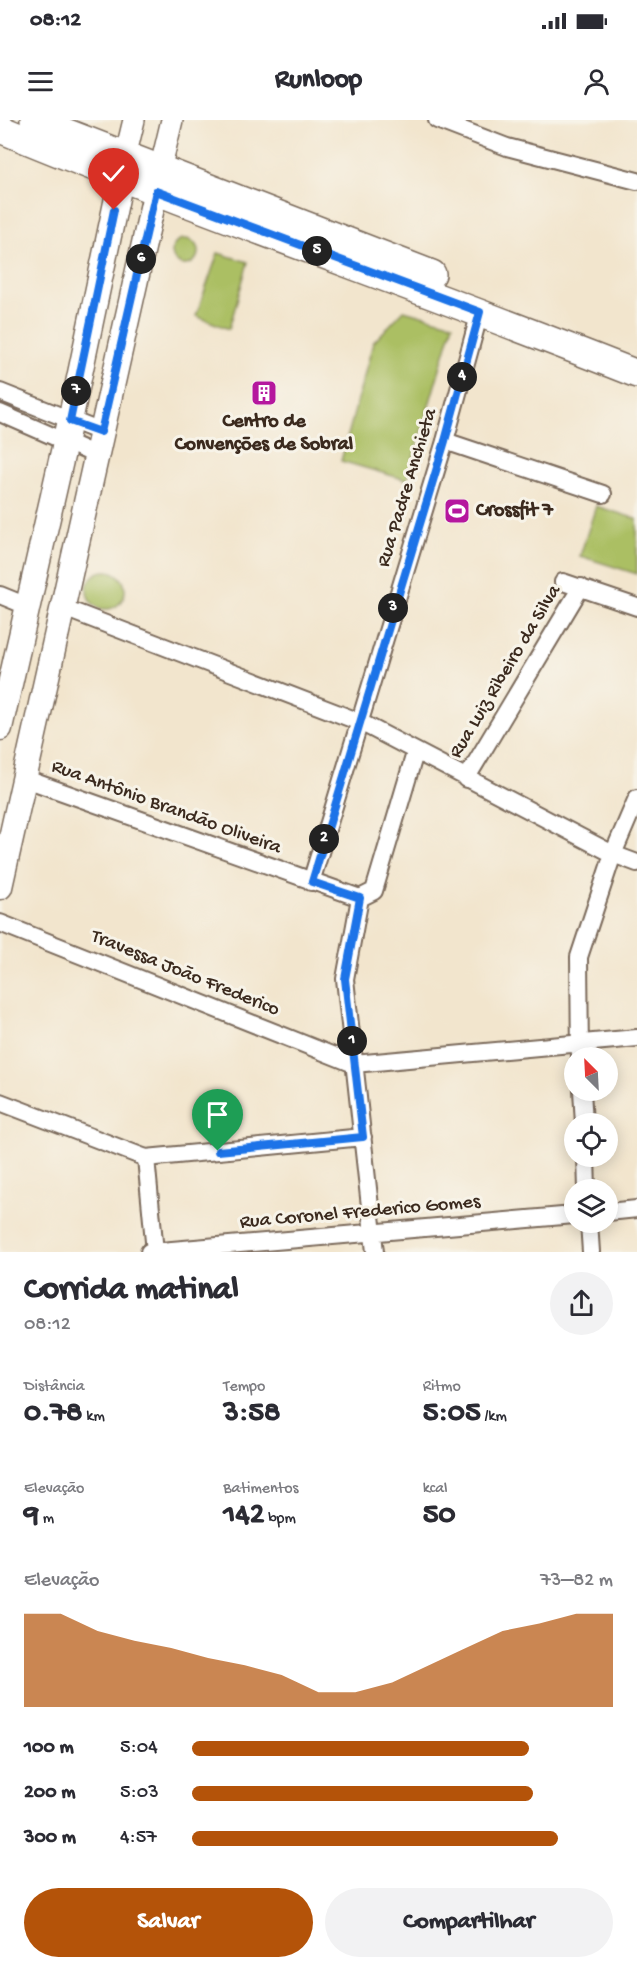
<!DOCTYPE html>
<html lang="pt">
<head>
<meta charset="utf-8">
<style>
	body { margin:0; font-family:"Gochi Hand",sans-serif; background:#f2f2f3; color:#2b2b33; height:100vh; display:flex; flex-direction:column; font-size:22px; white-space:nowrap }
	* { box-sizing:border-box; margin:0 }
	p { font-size:20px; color:#7c7c81 }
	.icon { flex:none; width:33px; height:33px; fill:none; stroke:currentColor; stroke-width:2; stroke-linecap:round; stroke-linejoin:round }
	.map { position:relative; height:1132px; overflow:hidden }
	.drawer { display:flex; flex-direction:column; background:#fff; flex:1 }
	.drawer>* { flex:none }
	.needle { width:39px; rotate:336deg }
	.tools { position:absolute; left:564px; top:927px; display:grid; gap:12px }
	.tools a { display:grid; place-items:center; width:54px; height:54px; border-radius:50%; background:#fff; box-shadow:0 3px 15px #0003; font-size:30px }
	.pin { position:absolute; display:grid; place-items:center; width:51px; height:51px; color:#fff; margin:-62px -26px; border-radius:50% 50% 50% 0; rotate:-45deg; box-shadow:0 0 6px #0007 }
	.pin .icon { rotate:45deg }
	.km { position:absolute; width:30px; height:30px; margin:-15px; border-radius:50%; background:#222; color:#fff; font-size:16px; line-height:30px; text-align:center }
	.round { display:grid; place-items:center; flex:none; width:63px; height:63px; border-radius:32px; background:#f2f2f3 }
	.overview { display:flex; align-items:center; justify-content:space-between; height:102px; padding:0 24px }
	h1 { font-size:33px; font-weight:700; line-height:45px }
	.stats { display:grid; grid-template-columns:repeat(3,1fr); gap:9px; height:102px; padding:6px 24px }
	.stats div { display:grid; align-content:center }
	.stats b { font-size:30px; font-weight:700 }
	.stats small { font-size:16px; font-weight:400 }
	.stats p { font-size:16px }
	.chart { height:168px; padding:12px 24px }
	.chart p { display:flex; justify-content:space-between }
	.chart svg { width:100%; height:108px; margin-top:6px; fill:#b45309; opacity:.7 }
	.primary-button { display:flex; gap:12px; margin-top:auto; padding:12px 24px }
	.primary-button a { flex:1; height:69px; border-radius:36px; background:#b45309; color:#fff; font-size:24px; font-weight:700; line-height:69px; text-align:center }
	.primary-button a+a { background:#f2f2f3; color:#2b2b33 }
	ul { padding:0 24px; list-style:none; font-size:20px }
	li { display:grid; grid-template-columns:96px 72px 1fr; align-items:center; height:45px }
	li i { height:15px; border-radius:8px; background:#b45309 }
	.status { display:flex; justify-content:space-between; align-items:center; height:42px; padding:0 30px; background:#fff; direction:ltr }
	.status svg { height:16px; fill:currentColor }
	header { display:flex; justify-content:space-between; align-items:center; height:78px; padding:0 24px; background:#fff; font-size:27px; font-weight:700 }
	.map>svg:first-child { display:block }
</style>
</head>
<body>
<div class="status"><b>08:12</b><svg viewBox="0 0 49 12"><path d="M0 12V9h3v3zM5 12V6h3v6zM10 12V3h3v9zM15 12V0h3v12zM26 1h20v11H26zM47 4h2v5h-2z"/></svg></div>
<header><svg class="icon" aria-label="menu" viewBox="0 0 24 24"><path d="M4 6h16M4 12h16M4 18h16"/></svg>Runloop<svg class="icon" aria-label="person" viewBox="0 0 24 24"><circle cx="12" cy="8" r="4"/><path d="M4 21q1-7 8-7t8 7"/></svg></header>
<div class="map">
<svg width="637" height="1132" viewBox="0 0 637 1132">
	<rect width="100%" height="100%" fill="#f7f3e8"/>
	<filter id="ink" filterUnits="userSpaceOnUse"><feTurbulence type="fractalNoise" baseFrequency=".0167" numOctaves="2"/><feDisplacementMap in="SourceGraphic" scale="12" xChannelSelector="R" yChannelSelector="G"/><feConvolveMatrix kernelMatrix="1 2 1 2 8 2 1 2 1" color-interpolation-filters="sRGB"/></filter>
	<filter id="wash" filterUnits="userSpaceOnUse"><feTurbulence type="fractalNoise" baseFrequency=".008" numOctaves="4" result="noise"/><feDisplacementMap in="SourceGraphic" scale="24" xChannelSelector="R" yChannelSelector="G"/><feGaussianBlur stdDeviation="1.35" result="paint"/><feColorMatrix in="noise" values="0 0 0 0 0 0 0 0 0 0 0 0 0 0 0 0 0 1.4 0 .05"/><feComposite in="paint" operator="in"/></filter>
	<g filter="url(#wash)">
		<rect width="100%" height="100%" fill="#f2e5cd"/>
		<path fill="#abbf63" stroke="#737440" stroke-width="1.5" d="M172 132a13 13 0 1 1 26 0a13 13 0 1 1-26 0Z
			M 218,133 L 248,142 L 229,209 L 196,196 Z
			M 404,190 L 453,204 L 407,360 L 341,341 L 373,223 Z
			M 596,386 L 637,399 L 637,454 L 580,436 Z
			M87 470a19 19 0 1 1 38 0a19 19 0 1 1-38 0Z"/>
	</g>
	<g filter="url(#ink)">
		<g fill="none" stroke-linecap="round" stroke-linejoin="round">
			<g stroke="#7b6b5b" stroke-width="20">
				<path id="minor" d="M 437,0 L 507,27 L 637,61
					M 0,272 L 101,312
					M 0,293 L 96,335
					M 445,321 L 603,374
					M 563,462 L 637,487
					M 0,475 L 27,486
					M 64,488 L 360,602 L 613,734 L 637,743
					M 26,659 L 360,778
					M 466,659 L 581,467
					M 311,762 L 445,321 L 480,192
					M 360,778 L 345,859 L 375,1132
					M 360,778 L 374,771 L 415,633
					M 0,803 L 354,944 L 637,918
					M 580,938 L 579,837 L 613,734 L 637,678
					M 582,970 L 584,1004
					M 0,982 L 146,1038 L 363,1017
					M 586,1036 L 587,1070
					M 146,1038 L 155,1132
					M 608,1092 L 637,1089
					M 589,1102 L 591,1132
					M 149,1132 L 574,1095"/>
			</g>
			<g stroke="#7b6b5b" stroke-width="24">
				<path id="tertiary" d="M 125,37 L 134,0
					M 160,50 L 172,0"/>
			</g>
			<g stroke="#7b6b5b" stroke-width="27">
				<path id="secondary" d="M 0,608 L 70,301 L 125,40
					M 0,767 L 160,52"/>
			</g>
			<g stroke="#7b6b5b" stroke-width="30">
				<path id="primary" d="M 34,0 L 432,154
					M 0,9 C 210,96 426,170 637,254"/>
			</g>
			<use href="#minor" stroke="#fff" stroke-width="16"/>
			<use href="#tertiary" stroke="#fff" stroke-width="21"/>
			<use href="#secondary" stroke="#fff" stroke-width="24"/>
			<use href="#primary" stroke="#fff" stroke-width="27"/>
		</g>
	</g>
	<g fill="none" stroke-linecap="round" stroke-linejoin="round" filter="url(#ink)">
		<g stroke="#fff" stroke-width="12">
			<path id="route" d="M 114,90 L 70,301 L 101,312 L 156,71 L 480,192 L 445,321 L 312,762 L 360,778 L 345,859 L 363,1017 L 218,1031"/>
		</g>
		<use href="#route" stroke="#1a73e8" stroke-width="8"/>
	</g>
	<defs>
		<g id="building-square" transform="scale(1.35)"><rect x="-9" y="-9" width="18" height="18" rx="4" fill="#b5179e" stroke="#f7f3e8"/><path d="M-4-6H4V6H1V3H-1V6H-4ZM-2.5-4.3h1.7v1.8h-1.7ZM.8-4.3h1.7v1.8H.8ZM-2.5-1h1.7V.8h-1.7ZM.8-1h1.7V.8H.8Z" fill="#fff"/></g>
		<g id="stadium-square" transform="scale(1.35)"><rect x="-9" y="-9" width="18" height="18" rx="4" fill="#b5179e" stroke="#f7f3e8"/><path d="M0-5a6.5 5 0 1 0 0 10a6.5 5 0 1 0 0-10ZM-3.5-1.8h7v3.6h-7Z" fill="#fff"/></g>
	</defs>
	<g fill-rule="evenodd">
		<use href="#building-square" x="264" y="273"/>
		<use href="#stadium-square" x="457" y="391"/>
	</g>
	<g text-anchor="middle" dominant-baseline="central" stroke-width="6" stroke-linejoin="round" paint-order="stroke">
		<g font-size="20" font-weight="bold" fill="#3b2a1e" stroke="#f7f3e8">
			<text x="264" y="302">Centro de<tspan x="264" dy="23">Convenções de Sobral</tspan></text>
			<text x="476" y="391" text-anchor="start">Crossfit 7</text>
		</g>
		<g font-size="20" fill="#3b2a1e" stroke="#f7f3e8">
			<text transform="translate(408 368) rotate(-73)">Rua Padre Anchieta</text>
			<text transform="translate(506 552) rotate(-59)">Rua Luiz Ribeiro da Silva</text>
			<text transform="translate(166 688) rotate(20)">Rua Antônio Brandão Oliveira</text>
			<text transform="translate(185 854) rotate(22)">Travessa João Frederico</text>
			<text transform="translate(360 1093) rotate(-5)">Rua Coronel Frederico Gomes</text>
		</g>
	</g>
</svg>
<div class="tools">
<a><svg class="needle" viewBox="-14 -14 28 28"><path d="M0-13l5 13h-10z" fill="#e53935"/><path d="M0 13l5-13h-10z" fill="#7c7c81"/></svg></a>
<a><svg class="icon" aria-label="locate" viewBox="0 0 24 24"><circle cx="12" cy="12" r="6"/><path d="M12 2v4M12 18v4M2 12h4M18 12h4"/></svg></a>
<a><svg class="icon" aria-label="layers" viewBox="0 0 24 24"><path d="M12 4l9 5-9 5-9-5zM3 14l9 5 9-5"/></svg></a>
</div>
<div class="pin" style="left:218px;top:1031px;background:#1e9e55"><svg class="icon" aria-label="arrive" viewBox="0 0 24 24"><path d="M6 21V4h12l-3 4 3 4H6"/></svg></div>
<div class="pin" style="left:114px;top:90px;background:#d93025"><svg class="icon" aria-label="check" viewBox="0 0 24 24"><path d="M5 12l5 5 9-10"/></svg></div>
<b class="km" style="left:352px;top:921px">1</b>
<b class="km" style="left:324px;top:719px">2</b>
<b class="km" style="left:393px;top:488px">3</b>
<b class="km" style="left:462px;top:257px">4</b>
<b class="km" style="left:317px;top:131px">5</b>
<b class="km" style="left:141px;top:139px">6</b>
<b class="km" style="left:76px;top:271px">7</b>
</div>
<section class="drawer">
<div class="overview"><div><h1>Corrida matinal</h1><p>08:12</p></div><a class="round"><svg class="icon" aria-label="share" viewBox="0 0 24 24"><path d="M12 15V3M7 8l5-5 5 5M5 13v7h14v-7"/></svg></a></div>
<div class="stats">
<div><p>Distância</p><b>0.78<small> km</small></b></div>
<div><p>Tempo</p><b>3:58</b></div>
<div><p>Ritmo</p><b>5:05<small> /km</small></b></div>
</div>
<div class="stats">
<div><p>Elevação</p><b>9<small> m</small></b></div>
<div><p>Batimentos</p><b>142<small> bpm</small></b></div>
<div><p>kcal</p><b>50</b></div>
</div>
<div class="chart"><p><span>Elevação</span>73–82 m</p>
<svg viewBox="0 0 160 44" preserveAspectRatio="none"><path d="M0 44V6L10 6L20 13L30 17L40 20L50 24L60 27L70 31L80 38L90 38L100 34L110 27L120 20L130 13L140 10L150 6L160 6V44z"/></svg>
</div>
<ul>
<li><b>100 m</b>5:04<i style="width:80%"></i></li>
<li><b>200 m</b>5:03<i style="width:81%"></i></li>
<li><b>300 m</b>4:57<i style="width:87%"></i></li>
</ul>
<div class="primary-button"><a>Salvar</a><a>Compartilhar</a></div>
</section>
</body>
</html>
